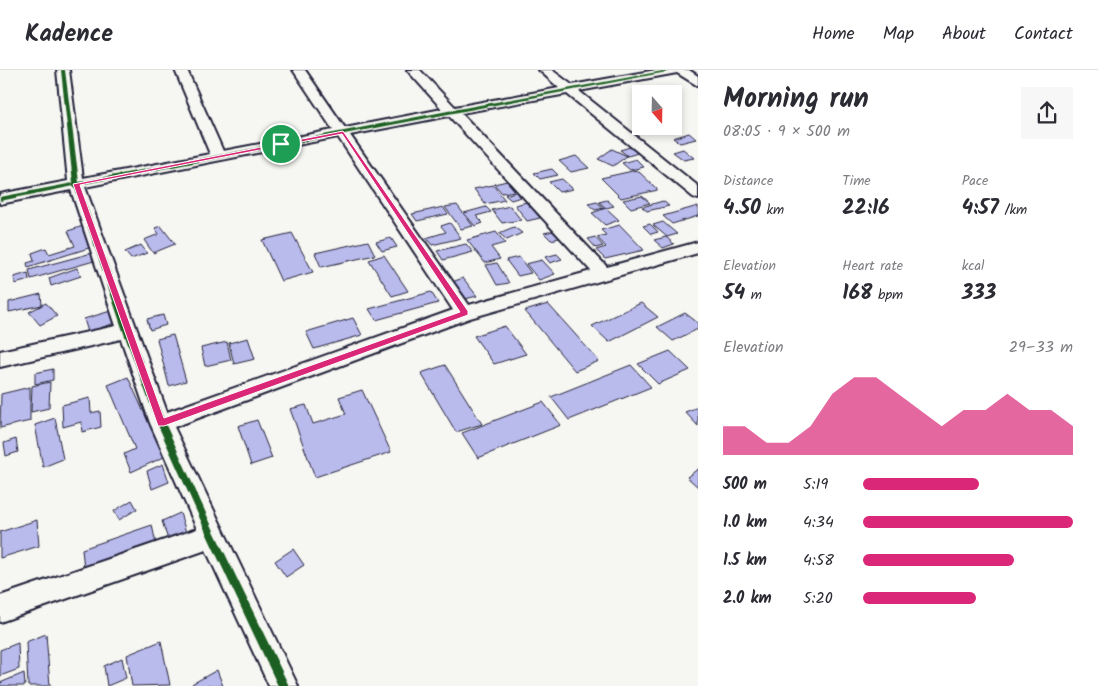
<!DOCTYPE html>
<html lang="en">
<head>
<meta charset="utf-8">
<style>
	body { margin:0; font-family:Kalam,sans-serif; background:#f7f7f7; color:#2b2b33; height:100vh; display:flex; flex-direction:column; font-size:19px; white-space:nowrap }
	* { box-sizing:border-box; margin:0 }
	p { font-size:16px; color:#7c7c81 }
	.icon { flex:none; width:28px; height:28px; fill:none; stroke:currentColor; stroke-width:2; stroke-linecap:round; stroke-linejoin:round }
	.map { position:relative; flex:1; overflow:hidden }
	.drawer { display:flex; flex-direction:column; background:#fff; width:400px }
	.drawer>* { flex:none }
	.needle { width:32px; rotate:160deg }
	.buttons { position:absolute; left:632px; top:15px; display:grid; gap:10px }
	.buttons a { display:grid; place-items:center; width:50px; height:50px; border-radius:0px; background:#fff; box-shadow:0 2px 8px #0003; font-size:25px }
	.pin { position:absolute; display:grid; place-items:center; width:42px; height:42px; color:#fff; margin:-21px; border:2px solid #fff; border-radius:50%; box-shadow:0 1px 5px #0007 }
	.round { display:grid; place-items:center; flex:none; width:52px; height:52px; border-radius:0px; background:#f7f7f7 }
	.headline { display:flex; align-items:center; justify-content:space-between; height:85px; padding:0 25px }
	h1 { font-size:28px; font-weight:800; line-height:38px }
	.metrics { display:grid; grid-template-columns:repeat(3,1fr); gap:8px; height:85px; padding:5px 25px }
	.metrics div { display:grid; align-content:center }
	.metrics b { font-size:21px; font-weight:800 }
	.metrics small { font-size:14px; font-weight:400 }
	.metrics p { font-size:14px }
	.chart { height:140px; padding:10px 25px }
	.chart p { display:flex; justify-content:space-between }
	.chart svg { width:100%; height:90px; margin-top:5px; fill:#db2777; opacity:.7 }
	ul { padding:0 25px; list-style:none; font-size:16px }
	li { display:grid; grid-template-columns:80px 60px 1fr; align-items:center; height:38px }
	li i { height:12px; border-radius:6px; background:#db2777 }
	header { display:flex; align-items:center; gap:30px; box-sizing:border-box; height:70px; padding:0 25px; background:#fff; border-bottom:1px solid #e1e1e2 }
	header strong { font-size:24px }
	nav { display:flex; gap:28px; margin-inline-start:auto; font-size:18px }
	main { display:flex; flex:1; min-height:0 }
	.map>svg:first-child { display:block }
</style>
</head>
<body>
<header>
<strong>Kadence</strong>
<nav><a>Home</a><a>Map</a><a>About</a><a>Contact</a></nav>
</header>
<main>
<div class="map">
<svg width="698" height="616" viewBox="0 0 698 616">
	<rect width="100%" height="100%" fill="#f6f6f2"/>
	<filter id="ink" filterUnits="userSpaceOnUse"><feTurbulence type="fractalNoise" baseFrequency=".02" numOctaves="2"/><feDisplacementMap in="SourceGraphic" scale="10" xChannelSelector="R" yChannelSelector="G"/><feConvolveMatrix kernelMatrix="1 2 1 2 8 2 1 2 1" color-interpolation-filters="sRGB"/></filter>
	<g filter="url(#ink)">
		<path fill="#babbed" stroke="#22223b" d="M 689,63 L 696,69 L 680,73 L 673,68 Z
			M 630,77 L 638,83 L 628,86 L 620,80 Z
			M 612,79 L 627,86 L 613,96 L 598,89 Z
			M 683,79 L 694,88 L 684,90 L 673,82 Z
			M 576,86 L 589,98 L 571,102 L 559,91 Z
			M 636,89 L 644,97 L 630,100 L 622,93 Z
			M 552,99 L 558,105 L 540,109 L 534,103 Z
			M 637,100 L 658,120 L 621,128 L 601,108 Z
			M 562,109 L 573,119 L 559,122 L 549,112 Z
			M 507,111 L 515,121 L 502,123 L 494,114 Z
			M 493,115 L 505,130 L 485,134 L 474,119 Z
			M 515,122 L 521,127 L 511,130 L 505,125 Z
			M 642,126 L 650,133 L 631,138 L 623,130 Z
			M 607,130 L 614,136 L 606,138 L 599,132 Z
			M 663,131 L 669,136 L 647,141 L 642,137 Z
			M 527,132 L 540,148 L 527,151 L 515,135 Z
			M 597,132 L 604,138 L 595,140 L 588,134 Z
			M 457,135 L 473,156 L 461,159 L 445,137 Z
			M 510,136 L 521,150 L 502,153 L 492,140 Z
			M 698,136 L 698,146 L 672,154 L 663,146 Z
			M 443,137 L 448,144 L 417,151 L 412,144 Z
			M 486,137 L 491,142 L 476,146 L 483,153 L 475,156 L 464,143 Z
			M 606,138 L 619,150 L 605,155 L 592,143 Z
			M 663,152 L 677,164 L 667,167 L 653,155 Z
			M 450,153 L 461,168 L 432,175 L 426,168 L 446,162 L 441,156 Z
			M 650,154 L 658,162 L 651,164 L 643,156 Z
			M 620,155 L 644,180 L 605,189 L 596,180 L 606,177 L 597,167 L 606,165 L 601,160 Z
			M 83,156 L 92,177 L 28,197 L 27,193 L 34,191 L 32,183 L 46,178 L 49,184 L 75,176 L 68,161 Z
			M 161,156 L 175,174 L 153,183 L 144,170 L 159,164 L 155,158 Z
			M 514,157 L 522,163 L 507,170 L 499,163 Z
			M 553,161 L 559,168 L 551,170 L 544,163 Z
			M 496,162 L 505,173 L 491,177 L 500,189 L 485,193 L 467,170 Z
			M 292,163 L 313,202 L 281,211 L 262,170 Z
			M 595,167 L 603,176 L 596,178 L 588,169 Z
			M 666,167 L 674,174 L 663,178 L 654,170 Z
			M 391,168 L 397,177 L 382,181 L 376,172 Z
			M 368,171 L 375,185 L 321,197 L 315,183 Z
			M 466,174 L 473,182 L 443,190 L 437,181 Z
			M 141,175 L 147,183 L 131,189 L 125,182 Z
			M 92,183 L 94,191 L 31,209 L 29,200 Z
			M 557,184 L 562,189 L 550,193 L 545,187 Z
			M 384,185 L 408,221 L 392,226 L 369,190 Z
			M 519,187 L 531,203 L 518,206 L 506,190 Z
			M 542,190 L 555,204 L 539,210 L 526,194 Z
			M 497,193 L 509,213 L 497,215 L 486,195 Z
			M 77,198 L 81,206 L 51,216 L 49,208 Z
			M 28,203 L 29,210 L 15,214 L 14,207 Z
			M 463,208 L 477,226 L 465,229 L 452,212 Z
			M 431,222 L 438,233 L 376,250 L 369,239 Z
			M 41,224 L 42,235 L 9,242 L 9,232 Z
			M 46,233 L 57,246 L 40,255 L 29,242 Z
			M 641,233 L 658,247 L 609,272 L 592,256 Z
			M 548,234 L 599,291 L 575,301 L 525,241 Z
			M 114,240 L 118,252 L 88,262 L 84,249 Z
			M 685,243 L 698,253 L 698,259 L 673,271 L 657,257 Z
			M 163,245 L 166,255 L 150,260 L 147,249 Z
			M 353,248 L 362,265 L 314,279 L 306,262 Z
			M 505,256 L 526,284 L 494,294 L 474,266 Z
			M 173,265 L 186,311 L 169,316 L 157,269 Z
			M 248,268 L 255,289 L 234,294 L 229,273 Z
			M 227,272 L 231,290 L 205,296 L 201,278 Z
			M 670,281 L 690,300 L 658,314 L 638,294 Z
			M 445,295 L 482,354 L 456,362 L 421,303 Z
			M 631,295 L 651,317 L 569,350 L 551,327 Z
			M 53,299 L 53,310 L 35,314 L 35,303 Z
			M 128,307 L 164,387 L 131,402 L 124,384 L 135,379 L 108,315 Z
			M 50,312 L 49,338 L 31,342 L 32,316 Z
			M 30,317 L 30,351 L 0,358 L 1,324 Z
			M 362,320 L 391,382 L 315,407 L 290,339 L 306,335 L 313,354 L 346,344 L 339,327 Z
			M 90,328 L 91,343 L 100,341 L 101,357 L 82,362 L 81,352 L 63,357 L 62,335 Z
			M 543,332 L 561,355 L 478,388 L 462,363 Z
			M 698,337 L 698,356 L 685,342 Z
			M 55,348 L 63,389 L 43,397 L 35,355 Z
			M 257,350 L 272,388 L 251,395 L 238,356 Z
			M 16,369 L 18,382 L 6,386 L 4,373 Z
			M 163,394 L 169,412 L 152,419 L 147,401 Z
			M 698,399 L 698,417 L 687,407 Z
			M 132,430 L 137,439 L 119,450 L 114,441 Z
			M 180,443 L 188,469 L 170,476 L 162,451 Z
			M 37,450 L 39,476 L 0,488 L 0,462 Z
			M 152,455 L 156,474 L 84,499 L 82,479 Z
			M 293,479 L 304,495 L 286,507 L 275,491 Z
			M 46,564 L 50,616 L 28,616 L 26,572 Z
			M 161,571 L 170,615 L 132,616 L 127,585 Z
			M 18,573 L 19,599 L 0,606 L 0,580 Z
			M 122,588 L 126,608 L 107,616 L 104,596 Z
			M 217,600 L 223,616 L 193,616 L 192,614 Z
			M 24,603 L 25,616 L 0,616 L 0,613 Z"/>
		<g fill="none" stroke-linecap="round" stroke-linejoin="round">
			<g stroke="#22223b" stroke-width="4">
				<path id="minor" d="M 57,0 L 69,0 L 83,108 L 210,84 L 175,0 L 187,0 L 223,81 L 333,60 L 293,0 L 305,0 L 345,58 L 442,39 L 407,0 L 420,0 L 455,37 L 559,18 L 539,0 L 552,0 L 572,15 L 656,0 L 689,0 L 698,6 L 698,16 L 677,3 L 579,21 L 698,116 L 698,129 L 693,127 L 567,24 L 461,43 L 607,197 L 698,172 L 698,183 L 470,248 L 174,357 L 298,616 L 269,616 L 206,480 L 0,552 L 0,526 L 197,459 L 150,353 L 121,269 L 0,297 L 0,281 L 116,256 L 71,120 L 0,134 L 0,124 L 68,111 ZM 449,46 L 591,201 L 469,235 L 350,65 ZM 338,67 L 453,240 L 167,342 L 85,117 Z"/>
			</g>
			<use href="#minor" fill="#f6f6f2" fill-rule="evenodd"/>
			<g stroke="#f6f6f2" stroke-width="3">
				<path id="cycleway" d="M 61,0 L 65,0 L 79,112 L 453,40 L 668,0 L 677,0 L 79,115 L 131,261 L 165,353 L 215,463 L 289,616 L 278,616 L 209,469 L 157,353 L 123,261 L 74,116 L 0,131 L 0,127 L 73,113 Z"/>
			</g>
			<use href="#cycleway" fill="#1b5e20" fill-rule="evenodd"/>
		</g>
	</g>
	<path fill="#db2777" stroke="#fff" fill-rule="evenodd" d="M 343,61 L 468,241 L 468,245 L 164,356 L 158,356 L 73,114 ZM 342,64 L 460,242 L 164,348 L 80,115 Z"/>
</svg>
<div class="buttons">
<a><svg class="needle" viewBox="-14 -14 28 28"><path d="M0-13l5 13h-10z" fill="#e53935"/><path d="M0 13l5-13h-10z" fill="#7c7c81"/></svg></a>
</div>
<div class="pin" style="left:281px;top:74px;background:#1e9e55"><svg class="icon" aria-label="arrive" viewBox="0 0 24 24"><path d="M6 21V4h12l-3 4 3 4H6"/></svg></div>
</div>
<section class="drawer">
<div class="headline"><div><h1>Morning run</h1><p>08:05 · 9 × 500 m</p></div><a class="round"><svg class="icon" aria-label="share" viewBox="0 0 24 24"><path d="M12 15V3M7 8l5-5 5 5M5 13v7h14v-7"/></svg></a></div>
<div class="metrics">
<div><p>Distance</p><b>4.50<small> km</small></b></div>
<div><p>Time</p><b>22:16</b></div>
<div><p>Pace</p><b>4:57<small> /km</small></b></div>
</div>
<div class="metrics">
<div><p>Elevation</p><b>54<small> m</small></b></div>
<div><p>Heart rate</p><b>168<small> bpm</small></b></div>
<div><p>kcal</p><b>333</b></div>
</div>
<div class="chart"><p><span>Elevation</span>29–33 m</p>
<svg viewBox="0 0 160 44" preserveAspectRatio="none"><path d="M0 44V30L10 30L20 38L30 38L40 30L50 14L60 6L70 6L80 14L90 22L100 30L110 22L120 22L130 14L140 22L150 22L160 30V44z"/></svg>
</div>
<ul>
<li><b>500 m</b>5:19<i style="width:55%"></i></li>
<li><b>1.0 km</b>4:34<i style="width:100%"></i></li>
<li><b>1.5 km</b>4:58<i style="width:72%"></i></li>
<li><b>2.0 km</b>5:20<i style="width:54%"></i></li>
</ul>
</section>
</main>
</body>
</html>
